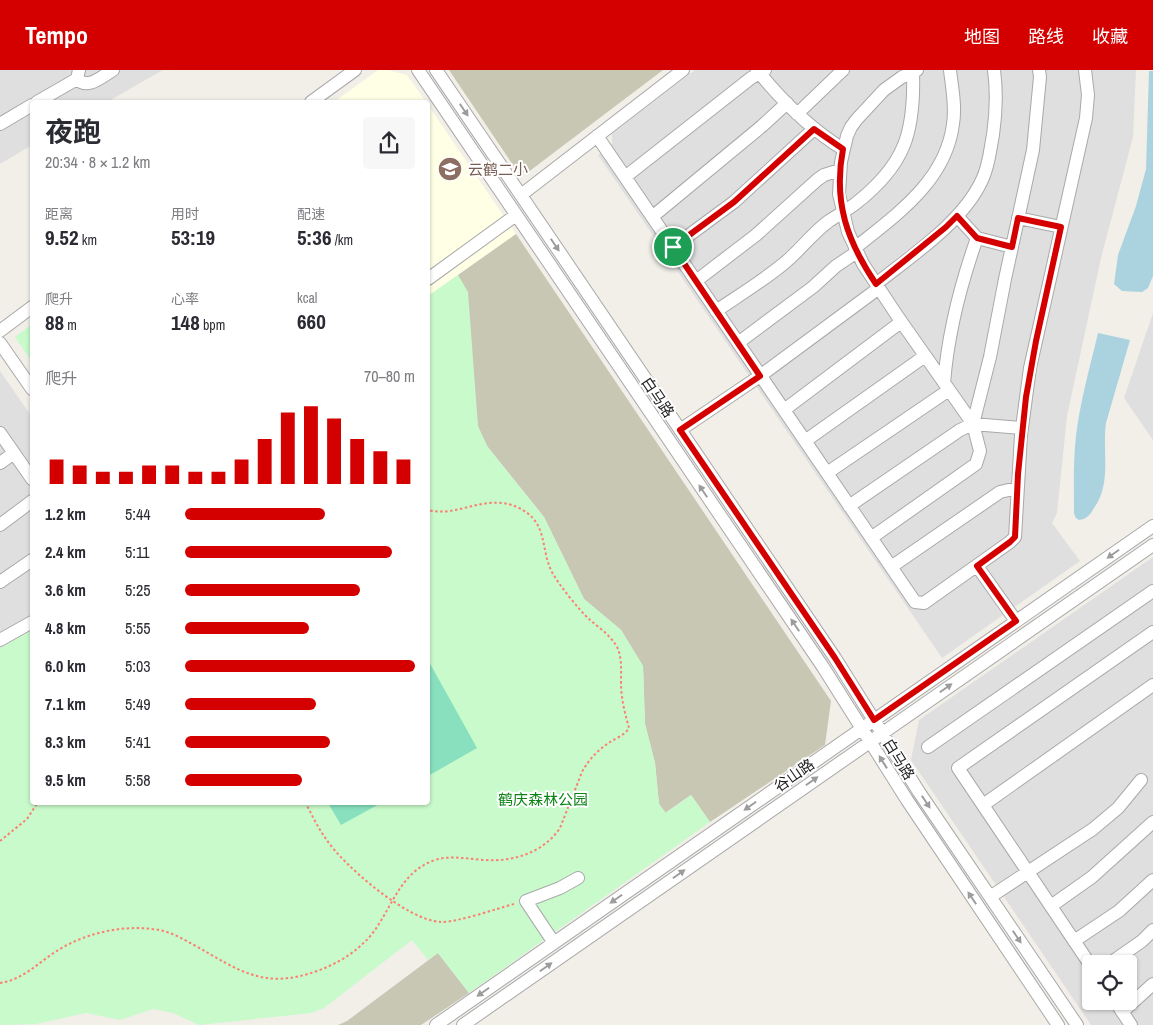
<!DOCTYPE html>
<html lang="zh">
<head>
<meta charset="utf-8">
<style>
	body { margin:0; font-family:"Archivo Narrow","Noto Sans SC",sans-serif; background:#f7f7f7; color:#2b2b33; height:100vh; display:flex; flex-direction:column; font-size:19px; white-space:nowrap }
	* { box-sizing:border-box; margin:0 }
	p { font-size:16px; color:#7c7c81 }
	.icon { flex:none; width:28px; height:28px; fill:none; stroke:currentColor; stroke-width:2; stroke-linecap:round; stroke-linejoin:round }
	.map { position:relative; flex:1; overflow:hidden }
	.sheet { position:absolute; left:30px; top:30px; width:400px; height:705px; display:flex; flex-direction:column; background:#fff; border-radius:5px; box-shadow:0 1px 4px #0004 }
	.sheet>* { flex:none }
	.buttons { position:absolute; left:1082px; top:885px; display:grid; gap:10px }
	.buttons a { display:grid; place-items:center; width:55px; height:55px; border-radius:5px; background:#fff; box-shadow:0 1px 4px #0004; font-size:25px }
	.pin { position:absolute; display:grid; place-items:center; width:42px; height:42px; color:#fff; margin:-21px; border:2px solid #fff; border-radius:50%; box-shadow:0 1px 5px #0007 }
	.round { display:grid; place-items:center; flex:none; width:52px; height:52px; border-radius:5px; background:#f7f7f7 }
	.headline { display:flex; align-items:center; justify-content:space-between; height:85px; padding:0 15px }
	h1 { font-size:28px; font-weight:700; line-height:38px }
	.stats { display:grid; grid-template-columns:repeat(3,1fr); gap:8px; height:85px; padding:5px 15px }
	.stats div { display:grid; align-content:center }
	.stats b { font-size:21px; font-weight:700 }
	.stats small { font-size:14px; font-weight:400 }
	.stats p { font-size:14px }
	.chart { height:140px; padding:10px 15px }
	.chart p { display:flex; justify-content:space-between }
	.chart svg { width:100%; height:90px; margin-top:5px; stroke:#d40000; stroke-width:6 }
	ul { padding:0 15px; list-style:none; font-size:16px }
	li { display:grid; grid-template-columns:80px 60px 1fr; align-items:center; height:38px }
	li i { height:12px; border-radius:6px; background:#d40000 }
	header { display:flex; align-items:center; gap:30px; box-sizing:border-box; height:70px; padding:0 25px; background:#d40000; color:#fff }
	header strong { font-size:24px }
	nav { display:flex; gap:28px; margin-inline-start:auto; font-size:18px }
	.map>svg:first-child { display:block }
</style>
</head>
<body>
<header>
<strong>Tempo</strong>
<nav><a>地图</a><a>路线</a><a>收藏</a></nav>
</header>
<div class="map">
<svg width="1153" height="955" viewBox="0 0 1153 955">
	<rect width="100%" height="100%" fill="#f2efe9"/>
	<path fill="#e0dfdf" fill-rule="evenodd" d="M 0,0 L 163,0 L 107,32 L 32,32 L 32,75 L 0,94 Z
		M 695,0 L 1136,0 L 1133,67 L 1101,188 L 1067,346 L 1057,443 L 1052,453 L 1080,491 L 942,588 L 598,85 L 612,74 L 612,64 Z
		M 1153,243 L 1153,370 L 1124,328 Z
		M 0,301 L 32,347 L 32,560 L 0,578 Z
		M 1153,487 L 1153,955 L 1091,955 L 911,690 L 919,650 ZM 1091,894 L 1129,894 L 1129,931 L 1091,931 Z"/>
	<path fill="#ffffe5" d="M 378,0 L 387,0 L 407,5 L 426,32 L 334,32 Z
		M 428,35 L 516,164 L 428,226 Z"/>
	<path fill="#c7c7b4" d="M 449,0 L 663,0 L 527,103 L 517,101 Z
		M 516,164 L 831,631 L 825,675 L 710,752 L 691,725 L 665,743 L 659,734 L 655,693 L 645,654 L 643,596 L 621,560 L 584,529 L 544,447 L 487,376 L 478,357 L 458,205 Z
		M 438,883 L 469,923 L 421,955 L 338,955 L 347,951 Z"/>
	<path fill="#c8facc" d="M 458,205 L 468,222 L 478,356 L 487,376 L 544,447 L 584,529 L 621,560 L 643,596 L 645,654 L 655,693 L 659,734 L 666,743 L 691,725 L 710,752 L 469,923 L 438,883 L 428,890 L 412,870 L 324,938 L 311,943 L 199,955 L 173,943 L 153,939 L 120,950 L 86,943 L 36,954 L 0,955 L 0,578 L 32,560 L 32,732 L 428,732 L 428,226 Z
		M 32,254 L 32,292 L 15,267 Z"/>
	<path fill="#88e0be" d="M 428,590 L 477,678 L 428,706 Z
		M 328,733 L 381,733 L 341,755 Z"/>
	<path fill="#aad3df" d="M 1149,1 L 1153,1 L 1153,206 L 1148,218 L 1142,222 L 1122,221 L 1114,214 L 1118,185 L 1136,136 L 1146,99 Z
		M 1098,263 L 1130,270 L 1106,353 C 1102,382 1112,413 1094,438 C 1090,445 1087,449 1079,450 L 1076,448 L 1074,444 C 1074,418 1073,392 1076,366 C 1080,331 1090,297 1098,263 Z"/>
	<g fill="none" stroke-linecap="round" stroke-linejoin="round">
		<g stroke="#a9a9a9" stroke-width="14">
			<path id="minor" d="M 418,0 L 823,597 L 907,730 L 1058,955
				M 436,0 L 835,588 L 919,722 L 1077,955
				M 757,0 C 782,31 809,58 843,79
				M 77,9 C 88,20 101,7 113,0
				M 37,32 L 77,9 L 79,0
				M 311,32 L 355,0
				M 797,44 L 843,0
				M 0,54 L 32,35
				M 597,66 L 915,532 L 924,533 L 1010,472 L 1015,467 L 1021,365 L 1030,298 L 1086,48 L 1088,25 L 1085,0
				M 625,107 L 751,8 L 765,0
				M 521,125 L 683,0
				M 957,146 L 977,168 L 1012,177
				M 652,147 L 762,56 L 787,33
				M 1018,148 L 1061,157
				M 673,177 L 734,132 L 814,59
				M 855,178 C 896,145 946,111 953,54 C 956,36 952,18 950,0
				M 428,209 L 516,145
				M 696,211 L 756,165 L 817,110 L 824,105 L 840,100
				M 876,214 C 911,186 963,152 982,110 C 989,96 990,80 993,65 C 996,44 997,22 994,0
				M 716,241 C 738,226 761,212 782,195 C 799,182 812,163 829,151 C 838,145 847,140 855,134 C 905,95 915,63 913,1
				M 0,261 L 32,237
				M 0,273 L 32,319
				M 738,273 L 813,217 L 836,196 L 857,182
				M 944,313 C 948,263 960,216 977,168
				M 784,340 L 901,252
				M 973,354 L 990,287 L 1005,209 L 1033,80 L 1040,7 L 1039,0
				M 680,360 L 760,306 L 879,218
				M 0,363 L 32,409
				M 805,371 L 925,286
				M 0,393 L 14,383
				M 827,403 L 949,320
				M 849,436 L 960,360 L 973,354 L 1022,358
				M 0,455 L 32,431
				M 871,468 L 976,394 L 980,381 L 973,354 L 898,247 L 863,194 L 848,162 L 839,124 L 841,92 L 847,66 L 851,57 L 857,49 L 884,20 L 902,7 L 917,0
				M 977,496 L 1016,551
				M 891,497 L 1000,422 L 1017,418
				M 0,512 L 32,490
				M 0,570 L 32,552
				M 928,677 L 1153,521
				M 983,735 L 1153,615
				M 990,827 L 1093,759 L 1118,738 L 1141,710
				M 1051,836 L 1092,807 L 1153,752
				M 1074,871 L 1119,841 L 1153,810
				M 554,873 L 526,831 L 560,818 L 578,808
				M 1109,894 L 1142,871 L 1153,860
				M 1091,896 L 958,698 L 1153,562
				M 1115,931 L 1131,955
				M 1122,942 L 1153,914
				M 436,955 L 1153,456
				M 463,955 L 1153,475"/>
		</g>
		<path stroke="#fa8072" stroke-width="2" stroke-dasharray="2.5 2.5" stroke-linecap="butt" d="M 305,732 C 312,745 318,758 326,769 C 344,796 408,851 441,852 C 459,852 495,839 514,834
			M 0,771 L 27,749 L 38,732
			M 0,913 C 22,910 37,894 55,882 C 83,864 119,855 152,859 C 168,860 181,868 194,875 C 240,901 264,920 317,901 C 340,893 361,879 375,860 C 393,834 402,801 435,790 C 451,785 467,789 484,790 C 513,792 543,783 560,758 L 582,702 C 589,689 598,680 610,672 C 616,668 625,665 629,658 C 625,644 621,628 621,613 C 621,601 622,590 618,579 C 612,566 599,558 589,549 C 579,540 560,516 553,504 C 539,479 550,452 517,437 C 485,423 457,448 428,440"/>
		<use href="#minor" stroke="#fff" stroke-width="12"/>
	</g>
	<defs><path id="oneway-solid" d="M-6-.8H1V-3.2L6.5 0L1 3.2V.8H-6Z" transform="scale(1.25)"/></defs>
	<g fill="#9c9c9c">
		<use href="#oneway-solid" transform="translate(464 40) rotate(56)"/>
		<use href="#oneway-solid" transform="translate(555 175) rotate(56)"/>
		<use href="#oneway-solid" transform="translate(703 421) rotate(-124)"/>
		<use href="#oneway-solid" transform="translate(1113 484) rotate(145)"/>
		<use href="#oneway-solid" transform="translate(795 555) rotate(-124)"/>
		<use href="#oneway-solid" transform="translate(946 618) rotate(-35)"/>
		<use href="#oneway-solid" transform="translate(883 692) rotate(-122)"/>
		<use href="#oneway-solid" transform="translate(812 711) rotate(-35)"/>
		<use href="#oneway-solid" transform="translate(926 732) rotate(56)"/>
		<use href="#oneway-solid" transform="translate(750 736) rotate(145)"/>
		<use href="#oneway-solid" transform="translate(679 804) rotate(-35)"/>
		<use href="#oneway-solid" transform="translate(972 828) rotate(-124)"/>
		<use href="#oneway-solid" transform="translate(616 829) rotate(145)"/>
		<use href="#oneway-solid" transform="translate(1017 867) rotate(56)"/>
		<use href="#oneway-solid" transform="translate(546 897) rotate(-35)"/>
		<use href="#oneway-solid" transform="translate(483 922) rotate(145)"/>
	</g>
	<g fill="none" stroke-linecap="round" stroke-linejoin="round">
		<g stroke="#fff" stroke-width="10">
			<path id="route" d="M 814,59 L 843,79 C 833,132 847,171 876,214 L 946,157 L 957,146 L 977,168 L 1012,177 L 1018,148 L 1061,157 L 1036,271 L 1026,327 L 1018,404 L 1015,467 L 1010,472 L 977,496 L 1016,551 L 874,650 L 835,588 L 680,360 L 760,306 L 673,177 L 734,132 Z"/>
		</g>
		<use href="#route" stroke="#d40000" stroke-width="6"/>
	</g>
	<defs>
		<g id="school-disc" transform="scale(1.25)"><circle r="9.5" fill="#8d6e63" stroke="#fff"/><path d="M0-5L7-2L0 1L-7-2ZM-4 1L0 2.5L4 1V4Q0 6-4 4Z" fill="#fff"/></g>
	</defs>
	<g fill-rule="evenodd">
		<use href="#school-disc" x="450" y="99"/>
	</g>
	<g text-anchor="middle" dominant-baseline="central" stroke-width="4" stroke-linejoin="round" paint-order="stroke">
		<g font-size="15" fill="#785e54" stroke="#fff" text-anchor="start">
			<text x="468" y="99">云鹤二小</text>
		</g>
		<g font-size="15" fill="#222" stroke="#fff">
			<text transform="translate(658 327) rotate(56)">白马路</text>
			<text transform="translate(899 689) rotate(58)">白马路</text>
			<text transform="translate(794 705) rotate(-35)">谷山路</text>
		</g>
		<g font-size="15" fill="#0c8416" stroke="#fff">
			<text x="543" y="729">鹤庆森林公园</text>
		</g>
	</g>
</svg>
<div class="buttons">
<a><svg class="icon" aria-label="locate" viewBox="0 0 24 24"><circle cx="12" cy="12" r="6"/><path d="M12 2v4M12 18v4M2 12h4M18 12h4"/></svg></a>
</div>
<div class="pin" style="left:673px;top:177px;background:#1e9e55"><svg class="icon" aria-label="arrive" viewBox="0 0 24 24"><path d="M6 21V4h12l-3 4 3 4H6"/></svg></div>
<section class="sheet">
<div class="headline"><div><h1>夜跑</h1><p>20:34 · 8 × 1.2 km</p></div><a class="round"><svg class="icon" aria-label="share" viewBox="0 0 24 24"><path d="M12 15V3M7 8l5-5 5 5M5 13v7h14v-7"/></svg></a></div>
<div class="stats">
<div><p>距离</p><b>9.52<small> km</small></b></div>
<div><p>用时</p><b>53:19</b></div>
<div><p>配速</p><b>5:36<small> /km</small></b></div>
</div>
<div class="stats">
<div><p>爬升</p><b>88<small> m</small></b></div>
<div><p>心率</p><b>148<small> bpm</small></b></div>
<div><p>kcal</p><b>660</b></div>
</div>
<div class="chart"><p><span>爬升</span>70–80 m</p>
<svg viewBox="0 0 160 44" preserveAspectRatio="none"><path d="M5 44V32M15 44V35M25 44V38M35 44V38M45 44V35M55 44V35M65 44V38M75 44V38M85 44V32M95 44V22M105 44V9M115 44V6M125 44V12M135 44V22M145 44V28M155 44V32"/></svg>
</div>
<ul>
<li><b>1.2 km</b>5:44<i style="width:61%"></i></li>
<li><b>2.4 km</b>5:11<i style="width:90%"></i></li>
<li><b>3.6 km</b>5:25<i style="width:76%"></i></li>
<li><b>4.8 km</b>5:55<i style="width:54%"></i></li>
<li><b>6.0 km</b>5:03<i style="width:100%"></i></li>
<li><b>7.1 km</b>5:49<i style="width:57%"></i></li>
<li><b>8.3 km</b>5:41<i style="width:63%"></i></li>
<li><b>9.5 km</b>5:58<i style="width:51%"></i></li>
</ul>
</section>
</div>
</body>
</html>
